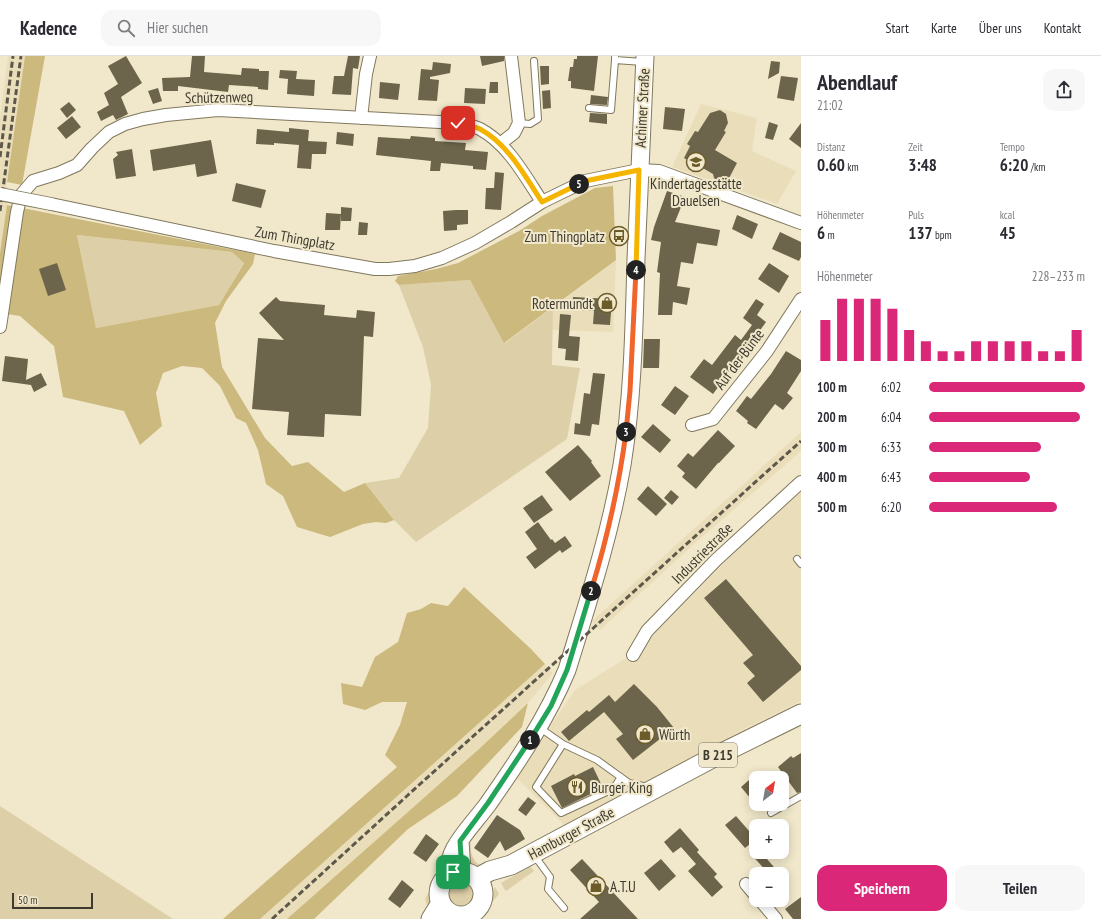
<!DOCTYPE html>
<html lang="de">
<head>
<meta charset="utf-8">
<style>
	body { margin:0; font-family:"PT Sans Narrow",sans-serif; background:#f7f7f7; color:#2b2b33; height:100vh; display:flex; flex-direction:column; font-size:15px; white-space:nowrap }
	* { box-sizing:border-box; margin:0 }
	p { font-size:13px; color:#7c7c81 }
	.icon { flex:none; width:22px; height:22px; fill:none; stroke:currentColor; stroke-width:2; stroke-linecap:round; stroke-linejoin:round }
	.map { position:relative; flex:1; overflow:hidden }
	.side { display:flex; flex-direction:column; background:#fff; width:300px }
	.side>* { flex:none }
	.needle { width:26px; rotate:31deg }
	.fabs { position:absolute; left:749px; top:715px; display:grid; gap:8px }
	.fabs a { display:grid; place-items:center; width:40px; height:40px; border-radius:8px; background:#fff; box-shadow:0 2px 10px #0003; font-size:20px }
	.scale { position:absolute; left:12px; bottom:10px; width:81px; box-sizing:border-box; padding-left:4px; border:2px solid #3e3a2f; border-top:0; font-size:11px; line-height:14px; white-space:nowrap; color:#3e3a2f; -webkit-text-stroke:3px #f1e8cb; paint-order:stroke }
	.pin { position:absolute; display:grid; place-items:center; width:34px; height:34px; color:#fff; margin:-17px; border-radius:8px; box-shadow:0 2px 6px #0006 }
	.km { position:absolute; width:20px; height:20px; margin:-10px; border-radius:50%; background:#222; color:#fff; font-size:11px; line-height:20px; text-align:center }
	.round { display:grid; place-items:center; flex:none; width:42px; height:42px; border-radius:12px; background:#f7f7f7 }
	.headline { display:flex; align-items:center; justify-content:space-between; height:68px; padding:0 16px }
	h1 { font-size:22px; font-weight:700; line-height:30px }
	.metrics { display:grid; grid-template-columns:repeat(3,1fr); gap:6px; height:68px; padding:4px 16px }
	.metrics div { display:grid; align-content:center }
	.metrics b { font-size:17px; font-weight:700 }
	.metrics small { font-size:11px; font-weight:400 }
	.metrics p { font-size:11px }
	.chart { height:112px; padding:8px 16px }
	.chart p { display:flex; justify-content:space-between }
	.chart svg { width:100%; height:72px; margin-top:4px; stroke:#db2777; stroke-width:6 }
	.primary-button { display:flex; gap:8px; margin-top:auto; padding:8px 16px }
	.primary-button a { flex:1; height:46px; border-radius:12px; background:#db2777; color:#fff; font-size:16px; font-weight:700; line-height:46px; text-align:center }
	.primary-button a+a { background:#f7f7f7; color:#2b2b33 }
	ul { padding:0 16px; list-style:none; font-size:13px }
	li { display:grid; grid-template-columns:64px 48px 1fr; align-items:center; height:30px }
	li i { height:10px; border-radius:5px; background:#db2777 }
	header { display:flex; align-items:center; gap:24px; box-sizing:border-box; height:56px; padding:0 20px; background:#fff; border-bottom:1px solid #e1e1e2 }
	header strong { font-size:19px }
	nav { display:flex; gap:22px; margin-inline-start:auto; font-size:14px }
	.search { width:280px; height:36px; background:#f7f7f7; display:flex; align-items:center; gap:10px; box-sizing:border-box; padding:0 14px; border-radius:12px; color:#7c7c81; font-size:15px }
	main { display:flex; flex:1; min-height:0 }
	.map>svg:first-child { display:block }
</style>
</head>
<body>
<header>
<strong>Kadence</strong>
<div class="search"><svg class="icon" aria-label="search" viewBox="0 0 24 24"><circle cx="10" cy="10" r="6"/><path d="M15 15l6 6"/></svg>Hier suchen</div>
<nav><a>Start</a><a>Karte</a><a>Über uns</a><a>Kontakt</a></nav>
</header>
<main>
<div class="map">
<svg width="801" height="863" viewBox="0 0 801 863">
	<rect width="100%" height="100%" fill="#f1e8cb"/>
	<path fill="#eadeba" d="M 8,0 L 25,0 L 7,126 L 7,149 L 0,197 L 0,62 Z
		M 701,48 L 757,62 L 752,95 L 796,115 L 777,148 L 672,111 Z
		M 616,204 L 613,276 L 552,274 L 553,251 Z
		M 801,376 L 801,395 L 702,481 L 600,574 L 592,565 Z
		M 801,434 L 801,645 L 740,675 L 567,772 L 515,720 L 575,634 L 639,594 L 721,510 Z
		M 545,608 L 553,617 L 528,647 L 479,693 L 287,863 L 260,863 Z"/>
	<path fill="#ddcfa7" d="M 77,179 L 232,196 L 244,206 L 219,249 L 96,272 Z
		M 470,224 L 505,287 L 553,251 L 552,309 L 580,312 L 567,383 L 416,486 L 394,464 L 365,427 L 399,422 L 428,372 L 431,329 L 423,291 L 399,229 Z
		M 0,750 L 173,863 L 0,863 Z
		M 470,787 L 471,787 C 470,800 473,806 484,811 L 478,813 L 470,807 L 468,795 Z
		M 530,810 L 534,815 L 506,835 L 505,834 L 501,827 Z
		M448 838a14 14 0 1 1 28 0a14 14 0 1 1-28 0Z
		M 495,831 L 499,838 C 493,846 483,854 477,863 L 474,863 L 484,852 L 490,837 Z
		M 431,834 L 435,834 L 436,843 L 430,851 L 427,849 L 425,843 L 429,836 Z"/>
	<path fill="#ccb97d" fill-rule="evenodd" d="M 25,0 L 45,0 L 22,129 L 7,126 Z
		M 613,130 L 616,204 L 504,287 L 470,224 L 399,229 L 395,225 L 398,220 L 436,213 L 458,207 L 519,175 L 542,160 L 595,132 Z
		M 7,149 L 255,198 L 253,208 L 226,245 L 215,267 L 222,311 L 265,382 L 292,410 L 308,406 L 344,436 L 365,427 L 394,464 L 386,467 L 376,466 L 363,468 L 330,481 L 297,471 L 283,440 L 266,428 L 258,394 L 246,367 L 236,362 L 220,330 L 202,312 L 182,310 L 163,317 L 156,337 L 162,370 L 140,389 L 124,355 L 63,341 L 54,290 L 20,260 L 0,257 L 0,197 ZM 77,179 L 232,196 L 244,207 L 219,249 L 96,272 Z
		M 464,531 L 531,593 L 545,608 L 260,863 L 223,863 L 397,711 L 385,699 L 400,669 L 407,646 L 382,646 L 365,654 L 343,648 L 341,627 L 362,631 L 375,601 L 398,586 L 407,557 L 421,553 L 431,547 L 448,550 Z
		M 528,647 L 522,671 L 457,740 L 408,773 L 314,863 L 287,863 L 479,693 Z"/>
	<path fill="#6d654b" d="M 126,0 L 142,27 L 121,41 L 128,58 L 116,64 L 113,59 L 101,65 L 97,56 L 109,49 L 104,37 L 118,28 L 108,10 Z
		M 192,0 L 205,0 L 204,16 L 241,19 L 242,12 L 259,13 L 259,15 L 269,15 L 268,34 L 258,33 L 258,31 L 229,29 L 228,36 L 178,30 L 178,35 L 163,35 L 162,22 L 190,21 Z
		M 348,0 L 360,0 L 358,13 L 353,12 L 351,39 L 332,38 L 334,20 L 344,20 Z
		M 480,0 L 504,0 L 504,5 L 482,10 Z
		M 577,0 L 598,0 L 594,35 L 571,32 L 571,25 L 568,25 L 570,11 L 573,11 L 574,3 L 577,3 Z
		M 771,5 L 780,6 L 779,17 L 768,23 Z
		M 433,6 L 451,8 L 450,17 L 430,21 L 430,23 L 439,24 L 437,45 L 418,44 L 421,13 L 432,14 Z
		M 540,10 L 549,10 L 549,28 L 541,29 Z
		M 280,14 L 297,15 L 296,23 L 315,24 L 314,40 L 287,38 L 288,23 L 279,22 Z
		M 781,20 L 798,22 L 794,45 L 777,42 Z
		M 380,26 L 400,28 L 398,44 L 379,42 Z
		M 490,26 L 498,26 L 498,37 L 489,37 Z
		M 158,32 L 162,45 L 153,48 L 148,35 Z
		M 465,32 L 486,33 L 485,48 L 464,47 Z
		M 550,34 L 551,52 L 543,53 L 542,35 Z
		M 591,39 L 608,41 L 607,49 L 590,48 Z
		M 69,46 L 76,54 L 67,62 L 60,53 Z
		M 665,51 L 685,53 L 682,75 L 663,73 Z
		M 720,54 L 726,58 L 728,67 L 724,75 L 726,76 L 715,94 L 737,107 L 727,126 L 721,123 L 717,124 L 714,122 L 713,118 L 701,111 L 697,113 L 691,110 L 689,105 L 684,102 L 690,90 L 687,88 L 695,75 L 698,76 L 710,57 Z
		M 590,57 L 607,58 L 607,68 L 589,66 Z
		M 72,60 L 81,71 L 66,83 L 57,72 Z
		M 769,66 L 778,69 L 773,84 L 765,82 Z
		M 801,67 L 801,92 L 789,83 Z
		M 289,72 L 309,74 L 308,85 L 327,86 L 326,98 L 312,98 L 311,113 L 297,112 L 299,89 L 274,87 L 274,89 L 256,88 L 257,73 L 289,76 Z
		M 337,76 L 354,78 L 353,90 L 336,88 Z
		M 411,80 L 435,82 L 435,85 L 466,87 L 465,94 L 488,96 L 486,114 L 473,113 L 473,110 L 441,107 L 440,115 L 430,115 L 431,105 L 376,99 L 378,81 L 410,83 Z
		M 211,84 L 217,117 L 197,121 L 195,108 L 153,115 L 150,94 Z
		M 132,93 L 136,120 L 116,123 L 113,103 L 118,99 L 116,96 Z
		M 495,116 L 504,117 L 501,154 L 485,153 L 486,132 L 494,132 Z
		M 236,127 L 266,134 L 261,152 L 232,145 Z
		M 667,135 L 685,141 L 675,166 L 720,174 L 717,190 L 697,187 L 693,208 L 681,206 L 677,230 L 690,232 L 687,249 L 673,246 L 672,259 L 658,259 L 660,217 L 657,216 L 661,186 L 651,184 L 654,171 Z
		M 341,151 L 352,152 L 351,165 L 341,165 Z
		M 456,154 L 468,154 L 468,168 L 457,169 L 457,174 L 444,175 L 443,155 Z
		M 326,157 L 341,158 L 340,174 L 325,174 Z
		M 737,159 L 758,168 L 752,183 L 732,173 Z
		M 359,166 L 368,167 L 367,179 L 358,179 Z
		M 780,176 L 801,186 L 801,201 L 799,205 L 772,193 Z
		M 57,207 L 66,234 L 48,240 L 39,213 Z
		M 769,207 L 789,220 L 779,237 L 758,223 Z
		M 276,241 L 280,245 L 325,249 L 324,259 L 356,262 L 357,254 L 375,256 L 373,281 L 364,280 L 361,360 L 325,358 L 324,381 L 287,379 L 289,356 L 252,353 L 258,282 L 284,284 L 259,257 Z
		M 573,241 L 612,243 L 610,269 L 593,268 L 594,255 L 572,254 Z
		M 756,243 L 764,248 L 757,259 L 766,266 L 749,290 L 751,291 L 738,308 L 736,307 L 713,338 L 690,321 L 704,303 L 712,309 L 735,279 L 741,284 L 752,269 L 743,262 Z
		M 560,258 L 571,259 L 569,280 L 580,281 L 578,305 L 565,304 L 566,293 L 558,292 Z
		M 644,283 L 660,283 L 659,312 L 643,312 Z
		M 786,295 L 801,304 L 801,315 L 787,337 L 793,342 L 783,354 L 775,348 L 756,373 L 747,367 L 748,365 L 736,355 L 747,340 L 751,343 L 771,318 Z
		M 5,300 L 28,303 L 26,324 L 41,317 L 47,329 L 34,336 L 31,329 L 2,325 Z
		M 593,317 L 605,318 L 599,369 L 592,368 L 590,380 L 574,378 L 575,367 L 580,368 L 584,337 L 590,338 Z
		M 675,330 L 689,340 L 675,359 L 661,349 Z
		M 653,368 L 671,384 L 660,397 L 641,381 Z
		M 718,374 L 735,390 L 719,407 L 718,407 L 696,433 L 682,421 L 685,417 L 677,410 L 688,397 L 693,401 Z
		M 578,389 L 592,405 L 591,406 L 601,420 L 570,445 L 545,416 Z
		M 648,430 L 667,448 L 656,460 L 637,443 Z
		M 671,434 L 679,441 L 672,449 L 664,442 Z
		M 542,439 L 553,454 L 534,467 L 523,452 Z
		M 538,466 L 551,484 L 552,483 L 555,487 L 565,480 L 572,490 L 562,497 L 560,494 L 535,513 L 526,501 L 537,493 L 525,476 Z
		M 726,523 L 801,610 L 801,614 L 763,646 L 747,627 L 755,620 L 743,607 L 753,599 L 704,542 Z
		M 634,628 L 657,651 L 674,672 L 633,704 L 616,683 L 623,678 L 604,656 L 569,685 L 561,676 L 587,654 L 589,656 L 609,639 L 615,646 Z
		M 801,697 L 801,736 L 797,737 L 778,711 L 791,700 L 793,702 Z
		M 593,711 L 603,732 L 562,752 L 551,730 L 574,718 L 575,720 Z
		M 756,718 L 756,749 L 741,731 Z
		M 528,741 L 536,747 L 526,760 L 518,754 Z
		M 497,759 L 520,774 L 525,783 L 505,795 L 500,785 L 488,802 L 474,792 Z
		M 736,760 L 756,783 L 745,792 L 725,769 Z
		M 680,772 L 699,794 L 697,796 L 717,818 L 714,821 L 723,831 L 712,841 L 688,815 L 696,808 L 681,791 L 673,797 L 664,786 Z
		M 426,778 L 439,788 L 426,806 L 413,797 Z
		M 749,796 L 761,796 L 780,818 L 769,818 Z
		M 582,803 L 638,863 L 580,863 L 599,846 L 570,814 Z
		M 661,803 L 676,820 L 659,835 L 644,817 Z
		M 402,824 L 414,834 L 400,852 L 388,843 Z
		M 801,841 L 801,863 L 793,863 L 785,853 Z"/>
	<g fill="none" stroke-linecap="round" stroke-linejoin="round">
		<g stroke="#80785d" stroke-width="8">
			<path id="service" d="M 615,1 L 615,4 L 643,6
				M 589,52 L 611,54 L 615,4
				M 519,67 L 530,68 L 538,63 L 534,5
				M 797,503 L 801,508
				M 540,672 L 563,688 L 597,704 L 629,727 L 648,731
				M 563,688 L 536,731 L 561,757 L 613,733 L 621,721
				M 771,757 L 801,740
				M 534,799 L 550,821 L 548,833 L 564,852"/>
		</g>
		<g stroke="#80785d" stroke-width="14">
			<path id="minor" d="M 361,62 L 366,18 L 370,0
				M 500,88 L 514,77 L 519,67 L 511,0
				M 51,148 L 274,195 L 375,213 L 389,213 L 415,210 L 442,202 L 475,187 L 511,166 L 542,146 L 585,125 L 639,114 L 659,115 L 801,167
				M 0,271 L 17,156 L 21,139 L 33,125 L 59,117 L 77,109 L 92,92 L 109,76 L 125,68 L 143,63 L 166,59 L 218,54 L 458,67 C 465,69 474,70 480,73 C 508,88 525,120 542,146
				M 692,369 L 713,363 L 767,295 L 801,243
				M 633,599 L 647,575 L 716,504 L 801,426
				M 746,828 L 756,840
				M 760,844 L 776,863
				M 463,861 L 464,863"/>
		</g>
		<g stroke="#80785d" stroke-width="19">
			<path id="secondary" d="M 460,785 L 462,815
				M 450,818 C 448,810 451,799 455,792 C 464,776 477,763 488,748 C 518,705 547,662 567,614 C 588,546 610,479 622,409 C 633,341 634,272 636,203 C 639,135 642,68 645,0"/>
		</g>
		<g stroke="#80785d" stroke-width="21">
			<path id="primary" d="M439 838a22 22 0 1 1 44 0a22 22 0 1 1-44 0Z
				M 477,822 L 490,815 L 511,809 L 714,701 L 801,658
				M 431,863 L 441,847"/>
		</g>
		<use href="#service" stroke="#fff" stroke-width="6"/>
		<use href="#minor" stroke="#fff" stroke-width="12"/>
		<use href="#secondary" stroke="#fff" stroke-width="17"/>
		<use href="#primary" stroke="#fff" stroke-width="19"/>
		<path stroke="#5d584a" stroke-width="3" stroke-dasharray="6 3" stroke-linecap="butt" d="M 0,101 L 13,0
			M 0,155 L 21,0
			M 272,863 L 419,729 L 801,385"/>
		<g stroke="#80785d" stroke-width="14" stroke-linecap="butt">
			<path id="minor-bridge" d="M 0,138 L 51,148"/>
		</g>
		<use href="#minor-bridge" stroke="#fff" stroke-width="12"/>
	</g>
	<g fill="none" stroke-linecap="round" stroke-linejoin="round">
		<g stroke="#fff" stroke-width="8">
			<path id="split-1" d="M 453,816 L 462,815 L 460,785 L 488,747 L 530,684"/>
		</g>
		<g stroke="#fff" stroke-width="8">
			<path id="split-2" d="M 530,684 L 551,650 L 567,614 L 591,535"/>
		</g>
		<g stroke="#fff" stroke-width="8">
			<path id="split-3" d="M 591,535 C 607,483 619,430 626,376"/>
		</g>
		<g stroke="#fff" stroke-width="8">
			<path id="split-4" d="M 626,376 L 630,335 L 636,214"/>
		</g>
		<g stroke="#fff" stroke-width="8">
			<path id="split-5" d="M 579,128 L 585,125 L 639,114 L 636,214"/>
		</g>
		<g stroke="#fff" stroke-width="8">
			<path id="split-6" d="M 458,67 C 465,69 474,70 480,73 C 508,88 525,120 542,146 L 579,128"/>
		</g>
		<use href="#split-1" stroke="#22a559" stroke-width="5"/>
		<use href="#split-2" stroke="#22a559" stroke-width="5"/>
		<use href="#split-3" stroke="#f0652b" stroke-width="5"/>
		<use href="#split-4" stroke="#f0652b" stroke-width="5"/>
		<use href="#split-5" stroke="#f5b400" stroke-width="5"/>
		<use href="#split-6" stroke="#f5b400" stroke-width="5"/>
	</g>
	<defs>
		<g id="school-ring" transform="scale(1)"><circle r="9.5" fill="#f1e8cb" stroke="#6c5c2a" stroke-width="1.5"/><path d="M0-5L7-2L0 1L-7-2ZM-4 1L0 2.5L4 1V4Q0 6-4 4Z" fill="#6c5c2a"/></g>
		<g id="bus-ring" transform="scale(1)"><circle r="9.5" fill="#f1e8cb" stroke="#6c5c2a" stroke-width="1.5"/><path d="M-5-6H5V4H4V6H2V4H-2V6H-4V4H-5ZM-3.5-4V0h7V-4ZM-3.5 1.2v1.5H-2V1.2ZM2 1.2v1.5H3.5V1.2Z" fill="#6c5c2a"/></g>
		<g id="shop-ring" transform="scale(1)"><circle r="9.5" fill="#f1e8cb" stroke="#6c5c2a" stroke-width="1.5"/><path d="M-5-2.5h2.3a2.7 3.5 0 0 1 5.4 0H5L5.5 6h-11ZM-1.5-2.5h3a1.5 2.3 0 0 0-3 0Z" fill="#6c5c2a"/></g>
		<g id="restaurant-ring" transform="scale(1)"><circle r="9.5" fill="#f1e8cb" stroke="#6c5c2a" stroke-width="1.5"/><path d="M-5-6h1v4h1v-4h1v4h1v-4h1v5L-1.5 .5V6h-2V.5L-5-1ZM5-6V6H3V1.5H1.5Q1.5-4 5-6Z" fill="#6c5c2a"/></g>
	</defs>
	<g fill-rule="evenodd">
		<use href="#school-ring" x="696" y="106"/>
		<use href="#bus-ring" x="619" y="180"/>
		<use href="#shop-ring" x="607" y="247"/>
		<use href="#shop-ring" x="645" y="678"/>
		<use href="#restaurant-ring" x="577" y="731"/>
		<use href="#shop-ring" x="596" y="830"/>
	</g>
	<g text-anchor="middle" dominant-baseline="central" stroke-width="4" stroke-linejoin="round" paint-order="stroke">
		<rect fill="#f1e8cb" stroke="#746e5e" stroke-width="1" x="699" y="687" width="38" height="24" rx="3"/>
		<g font-size="14" font-weight="bold" fill="#3e3a2f">
			<text x="718" y="699">B 215</text>
		</g>
		<g font-size="15" fill="#3e3a2f" stroke="#f1e8cb">
			<text transform="translate(219 41) rotate(-1)">Schützenweg</text>
			<text transform="translate(642 52) rotate(-87)">Achimer Straße</text>
			<text transform="translate(295 182) rotate(10)">Zum Thingplatz</text>
			<text transform="translate(739 303) rotate(-53)">Auf der Bünte</text>
			<text transform="translate(702 497) rotate(-45)">Industriestraße</text>
			<text transform="translate(571 777) rotate(-28)">Hamburger Straße</text>
		</g>
		<g font-size="15" fill="#3e3a2f" stroke="#f1e8cb" text-anchor="start">
			<text x="696" y="127" text-anchor="middle">Kindertagesstätte<tspan x="696" dy="17">Dauelsen</tspan></text>
			<text x="605" y="180" text-anchor="end">Zum Thingplatz</text>
			<text x="593" y="247" text-anchor="end">Rotermundt</text>
			<text x="659" y="678">Würth</text>
			<text x="591" y="731">Burger King</text>
			<text x="610" y="830">A.T.U</text>
		</g>
	</g>
</svg>
<div class="fabs">
<a><svg class="needle" viewBox="-14 -14 28 28"><path d="M0-13l5 13h-10z" fill="#e53935"/><path d="M0 13l5-13h-10z" fill="#7c7c81"/></svg></a>
<a>+</a>
<a>−</a>
</div>
<div class="scale">50 m</div>
<div class="pin" style="left:453px;top:816px;background:#1e9e55"><svg class="icon" aria-label="arrive" viewBox="0 0 24 24"><path d="M6 21V4h12l-3 4 3 4H6"/></svg></div>
<div class="pin" style="left:458px;top:67px;background:#d93025"><svg class="icon" aria-label="check" viewBox="0 0 24 24"><path d="M5 12l5 5 9-10"/></svg></div>
<b class="km" style="left:530px;top:684px">1</b>
<b class="km" style="left:591px;top:535px">2</b>
<b class="km" style="left:626px;top:376px">3</b>
<b class="km" style="left:636px;top:214px">4</b>
<b class="km" style="left:579px;top:128px">5</b>
</div>
<section class="side">
<div class="headline"><div><h1>Abendlauf</h1><p>21:02</p></div><a class="round"><svg class="icon" aria-label="share" viewBox="0 0 24 24"><path d="M12 15V3M7 8l5-5 5 5M5 13v7h14v-7"/></svg></a></div>
<div class="metrics">
<div><p>Distanz</p><b>0.60<small> km</small></b></div>
<div><p>Zeit</p><b>3:48</b></div>
<div><p>Tempo</p><b>6:20<small> /km</small></b></div>
</div>
<div class="metrics">
<div><p>Höhenmeter</p><b>6<small> m</small></b></div>
<div><p>Puls</p><b>137<small> bpm</small></b></div>
<div><p>kcal</p><b>45</b></div>
</div>
<div class="chart"><p><span>Höhenmeter</span>228–233 m</p>
<svg viewBox="0 0 160 44" preserveAspectRatio="none"><path d="M5 44V19M15 44V6M25 44V6M35 44V6M45 44V12M55 44V25M65 44V32M75 44V38M85 44V38M95 44V32M105 44V32M115 44V32M125 44V32M135 44V38M145 44V38M155 44V25"/></svg>
</div>
<ul>
<li><b>100 m</b>6:02<i style="width:100%"></i></li>
<li><b>200 m</b>6:04<i style="width:97%"></i></li>
<li><b>300 m</b>6:33<i style="width:72%"></i></li>
<li><b>400 m</b>6:43<i style="width:65%"></i></li>
<li><b>500 m</b>6:20<i style="width:82%"></i></li>
</ul>
<div class="primary-button"><a>Speichern</a><a>Teilen</a></div>
</section>
</main>
</body>
</html>
